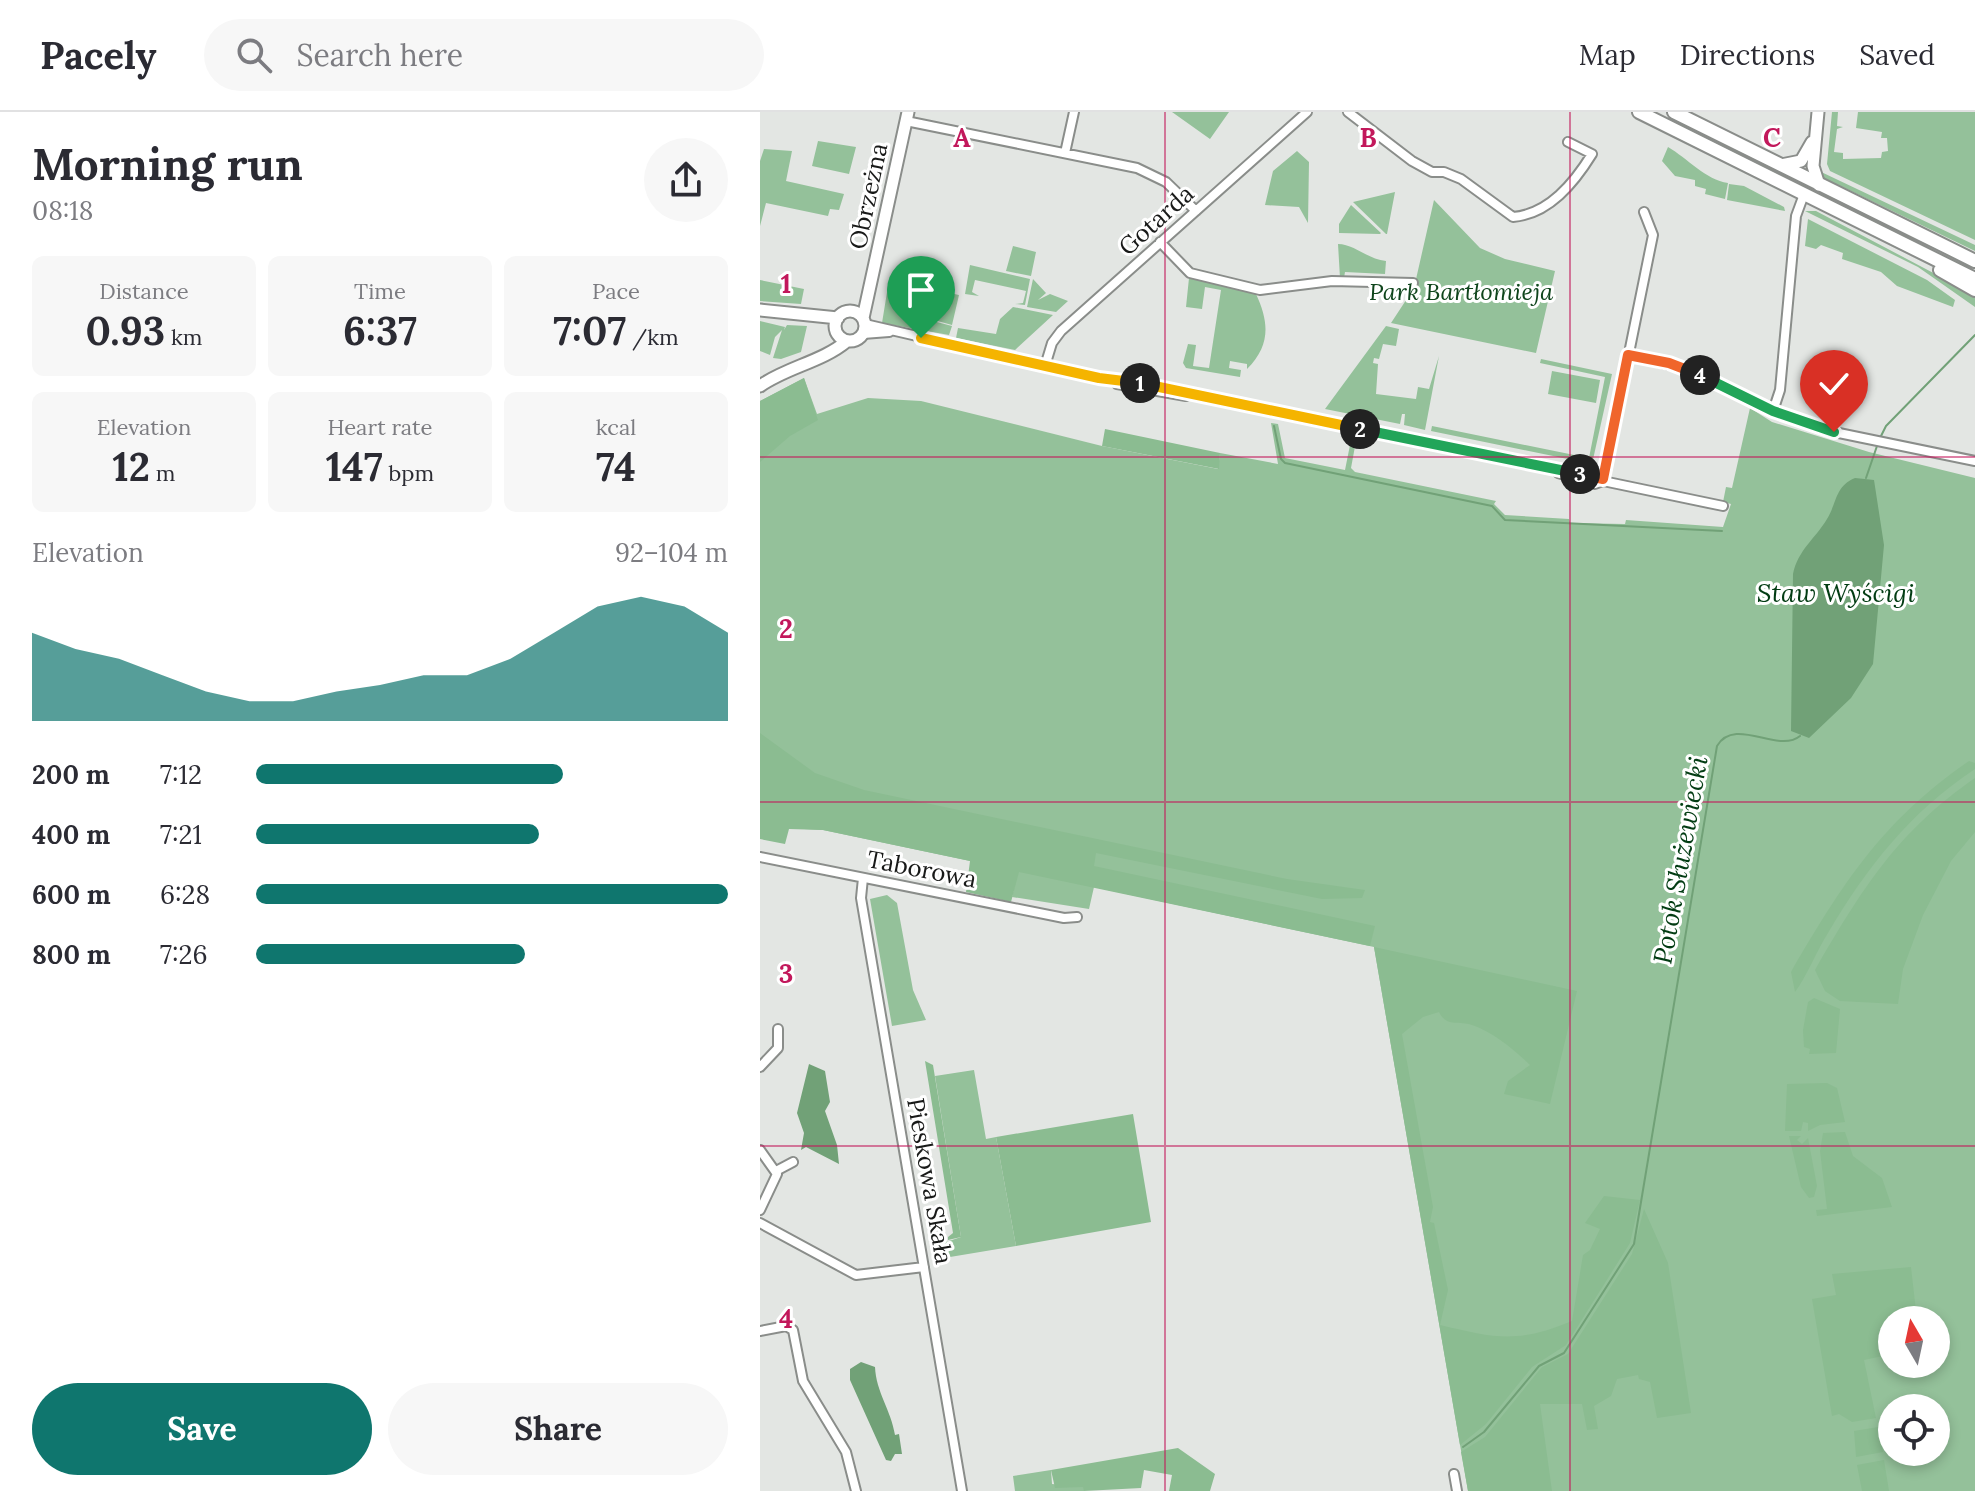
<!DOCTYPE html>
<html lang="en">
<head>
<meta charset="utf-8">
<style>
	body { margin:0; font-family:Lora,serif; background:#f7f7f7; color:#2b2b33; height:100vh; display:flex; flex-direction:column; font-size:30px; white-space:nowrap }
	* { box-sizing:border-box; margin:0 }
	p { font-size:26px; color:#7c7c81 }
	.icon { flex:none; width:44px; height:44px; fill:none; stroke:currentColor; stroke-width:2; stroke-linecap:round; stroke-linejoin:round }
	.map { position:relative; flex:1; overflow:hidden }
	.drawer { display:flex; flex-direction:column; background:#fff; width:760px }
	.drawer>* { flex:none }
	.needle { width:52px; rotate:351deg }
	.tools { position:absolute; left:1118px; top:1194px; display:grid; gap:16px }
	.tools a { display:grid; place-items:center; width:72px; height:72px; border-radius:50%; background:#fff; box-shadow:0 4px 12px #0003; font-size:40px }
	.pin { position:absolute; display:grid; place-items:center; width:68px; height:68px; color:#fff; margin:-82px -34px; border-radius:50% 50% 50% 0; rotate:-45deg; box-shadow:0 0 8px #0007 }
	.pin .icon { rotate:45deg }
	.km { position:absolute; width:40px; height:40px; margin:-20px; border-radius:50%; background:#222; color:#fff; font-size:22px; line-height:40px; text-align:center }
	.round { display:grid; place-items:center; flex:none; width:84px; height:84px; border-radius:42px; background:#f7f7f7 }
	.overview { display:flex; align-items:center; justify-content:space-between; height:136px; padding:0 32px }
	h1 { font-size:44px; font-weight:700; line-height:60px }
	.figures { display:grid; grid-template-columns:repeat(3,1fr); gap:12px; height:136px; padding:8px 32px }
	.figures div { display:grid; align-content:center; border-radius:12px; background:#f7f7f7; text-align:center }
	.figures b { font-size:40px; font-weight:700 }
	.figures small { font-size:22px; font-weight:400 }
	.figures p { font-size:22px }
	.chart { height:224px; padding:16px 32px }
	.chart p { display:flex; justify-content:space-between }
	.chart svg { width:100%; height:144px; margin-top:8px; fill:#0f766e; opacity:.7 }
	.cta { display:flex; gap:16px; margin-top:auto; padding:16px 32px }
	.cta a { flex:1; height:92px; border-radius:48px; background:#0f766e; color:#fff; font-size:32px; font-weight:700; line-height:92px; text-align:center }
	.cta a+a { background:#f7f7f7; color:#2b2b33 }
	ul { padding:0 32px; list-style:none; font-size:26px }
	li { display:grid; grid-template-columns:128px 96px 1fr; align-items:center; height:60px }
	li i { height:20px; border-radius:10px; background:#0f766e }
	header { display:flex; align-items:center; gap:48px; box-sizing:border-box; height:112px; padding:0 40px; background:#fff; border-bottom:2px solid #e1e1e2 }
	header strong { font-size:38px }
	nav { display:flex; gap:44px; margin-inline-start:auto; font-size:28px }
	.search { width:560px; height:72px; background:#f7f7f7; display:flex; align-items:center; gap:20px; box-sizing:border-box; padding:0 28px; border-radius:44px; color:#7c7c81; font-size:30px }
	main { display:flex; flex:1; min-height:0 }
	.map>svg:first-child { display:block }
</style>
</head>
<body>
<header>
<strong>Pacely</strong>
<div class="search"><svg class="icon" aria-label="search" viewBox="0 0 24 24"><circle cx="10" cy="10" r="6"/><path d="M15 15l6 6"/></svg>Search here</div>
<nav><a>Map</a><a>Directions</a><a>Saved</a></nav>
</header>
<main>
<section class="drawer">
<div class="overview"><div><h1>Morning run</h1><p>08:18</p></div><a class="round"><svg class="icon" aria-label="share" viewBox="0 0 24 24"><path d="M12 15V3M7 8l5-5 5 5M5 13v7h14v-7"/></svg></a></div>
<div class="figures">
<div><p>Distance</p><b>0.93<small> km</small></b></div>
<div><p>Time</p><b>6:37</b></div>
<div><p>Pace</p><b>7:07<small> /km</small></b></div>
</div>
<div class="figures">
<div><p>Elevation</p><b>12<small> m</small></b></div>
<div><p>Heart rate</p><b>147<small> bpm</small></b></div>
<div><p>kcal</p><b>74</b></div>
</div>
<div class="chart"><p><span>Elevation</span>92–104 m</p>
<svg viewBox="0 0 160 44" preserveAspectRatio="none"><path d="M0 44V17L10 22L20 25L30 30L40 35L50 38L60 38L70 35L80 33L90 30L100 30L110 25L120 17L130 9L140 6L150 9L160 17V44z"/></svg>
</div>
<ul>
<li><b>200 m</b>7:12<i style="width:65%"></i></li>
<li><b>400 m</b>7:21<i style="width:60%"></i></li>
<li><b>600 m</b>6:28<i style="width:100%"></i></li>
<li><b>800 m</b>7:26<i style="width:57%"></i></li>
</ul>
<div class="cta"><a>Save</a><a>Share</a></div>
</section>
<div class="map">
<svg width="1215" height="1379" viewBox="0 0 1215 1379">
	<rect width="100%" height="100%" fill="#e3e6e3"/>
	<path fill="#94c19a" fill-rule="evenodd" d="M 412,0 L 469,0 L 450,27 Z
		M 1072,0 L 1078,0 L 1077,14 L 1083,15 L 1077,17 L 1074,40 L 1083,41 L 1083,47 L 1121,46 L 1122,40 L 1128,39 L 1127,26 L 1121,26 L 1122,20 L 1096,16 L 1098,0 L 1215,0 L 1215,128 L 1070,59 L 1067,52 Z
		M 58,29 L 96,35 L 89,62 L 52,54 Z
		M 908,35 C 927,46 946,68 968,71 L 965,87 L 945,82 L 946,77 L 935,74 L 935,68 L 915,64 L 902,49 Z
		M 4,37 L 32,39 L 26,69 L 84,82 L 79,98 L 70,97 L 68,104 L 6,91 L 0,114 L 0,49 Z
		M 537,39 L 549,50 L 548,111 L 539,95 L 505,93 L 513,59 Z
		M 1057,58 L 1215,133 L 1215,139 L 1064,66 Z
		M 969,72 L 984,74 L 1024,95 L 1025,99 L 967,88 Z
		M 635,80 L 627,122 L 626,122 L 593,90 Z
		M 674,88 L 720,136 L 745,147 L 795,159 L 776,241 L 631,211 L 654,176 Z
		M 591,93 L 621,121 L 620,122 L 579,121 L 579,112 Z
		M 1045,99 L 1056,99 L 1215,183 L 1215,195 L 1158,155 Z
		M 1048,107 L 1167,168 L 1195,188 L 1193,195 L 1137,174 L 1121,160 L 1082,147 L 1083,141 L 1061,133 L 1056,137 L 1045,134 Z
		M 578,132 C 594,132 607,147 626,149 L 625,162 L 585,160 L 584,166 L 580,166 Z
		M 253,134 L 276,140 L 271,164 L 246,159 Z
		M 210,153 L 270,167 L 265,193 L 255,192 L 263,191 L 266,179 L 215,168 L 212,180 L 219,184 L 205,182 Z
		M 429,166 L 496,182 C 509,210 511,233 487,257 L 487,252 L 470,249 L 469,256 L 481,258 L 480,265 L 426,256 L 423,251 L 428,232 L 436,233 L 433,254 L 449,256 L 461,178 L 445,175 L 442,197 L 426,195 Z
		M 273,167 L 286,181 L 278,188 L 290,182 L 308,189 L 296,200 L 267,195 Z
		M 0,168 L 44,177 L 41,192 L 0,189 Z
		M 129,168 L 138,170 L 147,188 L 145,177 L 151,178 L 150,187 L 160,189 L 165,179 L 143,175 L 140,171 L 167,176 L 163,193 L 149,190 L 158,199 L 167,201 L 173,209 L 192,214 L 189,223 L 122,211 Z
		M 169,177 L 184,180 L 175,191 L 185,180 L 199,183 L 192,213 L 174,208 L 171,196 L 165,195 Z
		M 253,195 L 293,203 L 255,238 L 196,226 L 198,216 L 236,222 L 240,207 Z
		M 0,209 L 25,215 L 24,218 L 27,213 L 47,214 L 41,240 L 21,247 L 13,246 L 22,218 L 15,225 L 10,243 L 0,239 Z
		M 626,214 L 639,217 L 636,234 L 623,232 L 619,247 L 614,246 L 613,251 L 618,252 L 616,282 L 656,287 L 658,275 L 669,277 L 679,244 L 665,318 L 644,313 L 645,302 L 642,302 L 640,312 L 565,297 Z
		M 781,247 L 852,262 L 832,352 L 671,319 L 672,314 L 829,346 L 845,265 L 780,251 Z
		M 792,259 L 840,268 L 836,291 L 788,282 Z
		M 44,266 L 57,302 L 108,286 L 161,289 L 342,334 L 458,357 L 460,341 L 518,352 L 511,311 L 518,312 L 525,346 L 585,358 L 591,328 L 596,329 L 591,356 L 595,360 L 736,389 L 734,392 L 745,403 L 809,407 L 810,411 L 865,412 L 866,408 L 963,415 L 971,392 L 963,390 L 966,375 L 972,376 L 990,296 L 1012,310 L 1109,340 L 1215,366 L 1215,1379 L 708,1379 L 614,835 L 334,775 L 329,797 L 252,785 L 258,759 L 63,718 L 26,716 L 0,705 L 0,289 ZM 1132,1208 L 1176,1208 L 1176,1252 L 1132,1252 ZM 1132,1296 L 1176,1296 L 1176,1340 L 1132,1340 Z
		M 127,783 L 137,791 L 153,878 L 166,908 L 132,914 L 110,787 Z
		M 214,958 L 226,1027 L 236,1025 L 256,1134 L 178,1147 L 177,1133 L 201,1125 L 175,964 Z
		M 291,1358 L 292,1372 L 324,1375 L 324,1379 L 255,1379 L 253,1364 Z"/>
	<path fill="#8bbc91" d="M 44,266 L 58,308 L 30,324 L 0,350 L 0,289 Z
		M 345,317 L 460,341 L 459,357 L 342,334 Z
		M 0,621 L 55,661 L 104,678 L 527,767 L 605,778 L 602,786 L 562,787 L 336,741 L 334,754 L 615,814 L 610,834 L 259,760 L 251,790 L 206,780 L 210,749 L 63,718 L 29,717 L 25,732 L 0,727 Z
		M 1209,649 L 1215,651 L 1215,657 C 1150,700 1107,755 1068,821 C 1056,840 1047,864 1035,880 L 1031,860 C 1082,772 1123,708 1209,649 Z
		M 1215,666 L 1215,720 L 1191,749 L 1163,803 L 1143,857 L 1138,892 L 1080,889 L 1065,879 L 1055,858 C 1102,777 1137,720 1215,666 Z
		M 614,835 L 817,879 L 790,992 L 744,982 L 748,969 L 770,953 C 755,938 731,919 712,913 C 698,908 687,916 679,900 L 663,905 L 642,922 L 673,1095 L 670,1110 L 674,1111 L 688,1178 L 680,1213 C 735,1226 757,1232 812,1209 L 823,1143 L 830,1138 L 840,1117 L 825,1111 L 844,1084 L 880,1088 L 870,1131 L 806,1233 L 772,1255 L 726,1312 L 700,1333 Z
		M 1054,886 L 1080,897 L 1076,941 L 1049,942 L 1050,937 L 1044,935 L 1043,918 L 1048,890 Z
		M 165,949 L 173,953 L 201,1125 L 188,1128 L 188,1125 L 193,1121 Z
		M 1067,971 L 1077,976 L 1085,1010 L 1060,1013 L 1048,1019 L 1048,1011 L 1043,1010 L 1041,1019 L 1025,1019 L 1027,972 Z
		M 373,1002 L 391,1110 L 256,1134 L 236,1025 Z
		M 1085,1020 L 1093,1044 L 1122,1066 L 1132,1095 L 1057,1104 L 1056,1098 L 1067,1097 L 1060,1039 L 1063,1021 Z
		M 1029,1024 L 1041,1024 L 1037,1028 L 1042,1032 L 1048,1026 L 1057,1074 L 1054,1085 L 1049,1086 L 1041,1075 Z
		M 884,1097 L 908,1151 L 931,1301 L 897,1306 L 890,1270 L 879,1267 L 878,1263 L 857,1267 L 851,1284 L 834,1294 L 838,1317 L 827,1318 L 822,1292 L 780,1292 L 792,1379 L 708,1379 L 701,1340 L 725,1325 L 782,1255 L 808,1242 L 872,1142 Z
		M 1151,1155 L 1157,1208 L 1132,1208 L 1132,1242 L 1104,1248 L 1116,1306 L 1092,1310 L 1079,1302 L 1072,1304 L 1052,1187 L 1076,1183 L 1072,1162 Z
		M 1118,1315 L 1123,1340 L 1096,1345 L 1094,1319 Z
		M 418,1336 L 455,1362 L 450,1379 L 409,1379 L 412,1363 L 384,1358 L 381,1376 L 324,1379 L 323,1375 L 295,1376 L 291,1358 Z
		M 1124,1348 L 1129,1379 L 1102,1379 L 1097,1353 Z"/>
	<path fill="#71a177" d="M 1095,366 L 1114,368 L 1124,433 L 1113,552 L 1091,586 L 1049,626 L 1031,619 L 1033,462 C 1038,438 1055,427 1067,407 C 1077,391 1075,374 1095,366 Z
		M 49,952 L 65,959 L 70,990 L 65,999 L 77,1033 L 79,1052 L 46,1035 L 41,1038 L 44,1021 L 37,1001 Z
		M 101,1250 L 115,1255 C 116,1280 131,1298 135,1323 L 139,1322 L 142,1342 L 135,1342 L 131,1349 L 126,1348 L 90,1268 L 90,1257 Z"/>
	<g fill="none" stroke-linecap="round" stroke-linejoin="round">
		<path stroke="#71a177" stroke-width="2" d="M 514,314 L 521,347 L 525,351 L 732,394 L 745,408 L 962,419
			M 1119,328 L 1126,314 L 1215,223
			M 1106,366 L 1117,334
			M 703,1335 L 724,1320 L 779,1254 L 804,1241 L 874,1132 L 957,634 C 975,604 1018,642 1040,624"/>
		<g stroke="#8a8d8a" stroke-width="12">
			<path id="street" d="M 588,0 L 652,49 L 672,60 L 684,60 L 701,67 L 753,105 C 789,102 814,71 832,42 L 808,30
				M 146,9 L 377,56 L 406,70 L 436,99
				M 305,41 L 314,0
				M 400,130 L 430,161 L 500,178 L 572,169 L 653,171
				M 105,212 L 339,266 L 393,273 L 843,367
				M 103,222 L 129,220
				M 868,243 L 922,256 L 1013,299 L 1074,320 L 1215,349
				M 285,254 L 292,231 L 301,219 L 547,0
				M 357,272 L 426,284
				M 1013,299 L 1020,278 L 1036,104 L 1043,85
				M 798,361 L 835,372 L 843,369 L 963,394
				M 843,369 L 893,123 L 884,100
				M 0,745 L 304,806 L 317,805
				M 103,766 L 101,786 L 202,1379
				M 0,955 L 18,936 L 18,917
				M 0,1038 L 17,1062 L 0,1098
				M 16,1059 L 33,1050
				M 0,1111 L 96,1163 L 164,1155
				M 0,1219 L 26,1214 L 33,1218 L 43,1269 L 86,1340 L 96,1379
				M 694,1362 L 697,1379"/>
		</g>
		<g stroke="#8a8d8a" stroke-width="15">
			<path id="secondary" d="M 1058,0 L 1053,54 L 1059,73
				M 1021,53 L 1041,49 L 1052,30
				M 0,198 L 78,206
				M75 214a15 15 0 1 1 30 0a15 15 0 1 1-30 0Z
				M 103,206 L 148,0
				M 0,274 C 27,255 62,250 87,229"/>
		</g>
		<g stroke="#8a8d8a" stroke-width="16">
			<path id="primary" d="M 879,0 L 1215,167
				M 914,0 L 1215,149
				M 1180,158 L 1215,178"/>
		</g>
		<use href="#street" stroke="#fff" stroke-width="8"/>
		<use href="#secondary" stroke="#fff" stroke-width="11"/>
		<use href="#primary" stroke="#fff" stroke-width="12"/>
	</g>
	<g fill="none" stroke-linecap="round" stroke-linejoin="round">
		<g stroke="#fff" stroke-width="16">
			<path id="split-1" d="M 161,226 L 339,266 L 380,271"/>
		</g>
		<g stroke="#fff" stroke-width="16">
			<path id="split-2" d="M 380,271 L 600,317"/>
		</g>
		<g stroke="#fff" stroke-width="16">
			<path id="split-3" d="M 600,317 L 820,362"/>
		</g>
		<g stroke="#fff" stroke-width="16">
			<path id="split-4" d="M 820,362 L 843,367 L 868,243 L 909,251 L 940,263"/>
		</g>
		<g stroke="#fff" stroke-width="16">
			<path id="split-5" d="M 940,263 L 1013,299 L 1074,320"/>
		</g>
		<use href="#split-1" stroke="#f5b400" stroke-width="10"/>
		<use href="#split-2" stroke="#f5b400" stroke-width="10"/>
		<use href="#split-3" stroke="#22a559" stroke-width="10"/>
		<use href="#split-4" stroke="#f0652b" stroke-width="10"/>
		<use href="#split-5" stroke="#22a559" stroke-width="10"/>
	</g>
	<path fill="none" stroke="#c2185b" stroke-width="2" stroke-opacity="0.55" d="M 405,0 L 405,1379M 810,0 L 810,1379M 0,345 L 1215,345M 0,690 L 1215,690M 0,1034 L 1215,1034"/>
	<g text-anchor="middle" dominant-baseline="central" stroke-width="6" stroke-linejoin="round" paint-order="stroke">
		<g font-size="24" fill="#181918" stroke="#fff">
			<text transform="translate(108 84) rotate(-78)">Obrzeżna</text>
			<text transform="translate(396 108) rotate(-42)">Gotarda</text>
			<text transform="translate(162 757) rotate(11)">Taborowa</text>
			<text transform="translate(170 1069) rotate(80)">Pieskowa Skała</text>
		</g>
		<g font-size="24" font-style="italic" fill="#0f451c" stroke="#fff">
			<text x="701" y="179">Park Bartłomieja</text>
		</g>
		<g font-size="26" font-style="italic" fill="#023c13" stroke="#fff">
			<text x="1076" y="480">Staw Wyścigi</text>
			<text transform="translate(920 748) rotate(-80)">Potok Służewiecki</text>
		</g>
	</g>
	<g font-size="26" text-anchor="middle" font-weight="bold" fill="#c2185b" stroke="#fff" stroke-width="6" stroke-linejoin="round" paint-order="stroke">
		<text x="202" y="35">A</text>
		<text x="608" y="35">B</text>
		<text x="1012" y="35">C</text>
		<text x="26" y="181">1</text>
		<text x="26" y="526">2</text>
		<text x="26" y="871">3</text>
		<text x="26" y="1216">4</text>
	</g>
</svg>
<div class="tools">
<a><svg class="needle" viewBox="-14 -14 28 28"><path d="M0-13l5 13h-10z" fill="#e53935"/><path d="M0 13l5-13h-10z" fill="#7c7c81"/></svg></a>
<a><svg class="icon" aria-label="locate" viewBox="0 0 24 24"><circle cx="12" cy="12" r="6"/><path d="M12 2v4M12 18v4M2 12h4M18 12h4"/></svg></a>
</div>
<div class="pin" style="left:161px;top:226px;background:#1e9e55"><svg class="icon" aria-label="arrive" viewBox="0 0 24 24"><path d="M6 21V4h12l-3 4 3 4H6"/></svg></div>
<div class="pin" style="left:1074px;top:320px;background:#d93025"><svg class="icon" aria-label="check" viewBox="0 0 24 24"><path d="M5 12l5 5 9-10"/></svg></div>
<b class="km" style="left:380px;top:271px">1</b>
<b class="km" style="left:600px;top:317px">2</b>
<b class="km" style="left:820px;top:362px">3</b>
<b class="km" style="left:940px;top:263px">4</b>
</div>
</main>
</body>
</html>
